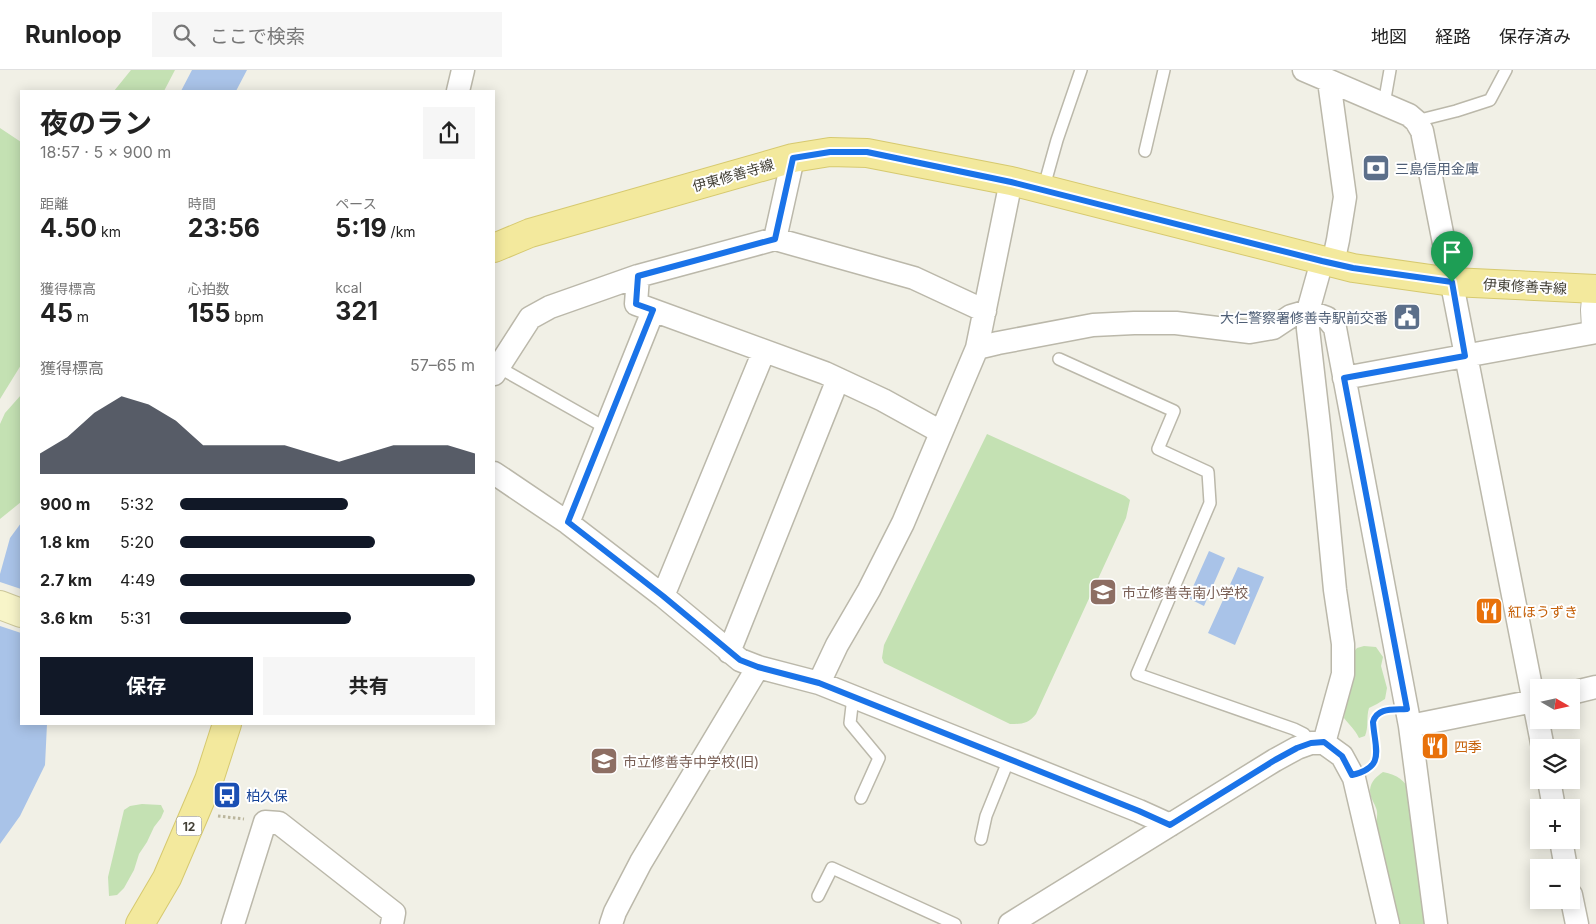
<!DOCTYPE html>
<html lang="ja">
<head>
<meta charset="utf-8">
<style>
	body { margin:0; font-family:Inter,"Noto Sans JP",sans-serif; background:#f6f6f6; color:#222; height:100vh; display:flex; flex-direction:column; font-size:19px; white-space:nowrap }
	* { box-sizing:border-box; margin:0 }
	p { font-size:16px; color:#767676 }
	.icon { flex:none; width:28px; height:28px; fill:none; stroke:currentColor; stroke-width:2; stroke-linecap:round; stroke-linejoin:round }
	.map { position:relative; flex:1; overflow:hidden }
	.sheet { position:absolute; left:20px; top:20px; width:475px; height:635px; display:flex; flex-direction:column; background:#fff; border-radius:0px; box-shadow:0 2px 12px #0003 }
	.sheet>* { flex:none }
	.needle { width:32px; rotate:99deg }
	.controls { position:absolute; left:1530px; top:609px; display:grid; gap:10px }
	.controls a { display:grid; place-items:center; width:50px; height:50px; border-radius:0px; background:#fff; box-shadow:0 2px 12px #0003; font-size:25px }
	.pin { position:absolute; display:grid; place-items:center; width:42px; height:42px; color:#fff; margin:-51px -21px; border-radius:50% 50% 50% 0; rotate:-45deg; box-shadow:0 0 5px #0007 }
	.pin .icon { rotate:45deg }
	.round { display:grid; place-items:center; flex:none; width:52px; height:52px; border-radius:0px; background:#f6f6f6 }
	.summary { display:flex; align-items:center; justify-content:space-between; height:85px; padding:0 20px }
	h1 { font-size:28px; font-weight:700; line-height:38px }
	.metrics { display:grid; grid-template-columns:repeat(3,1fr); gap:8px; height:85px; padding:5px 20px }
	.metrics div { display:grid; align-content:center }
	.metrics b { font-size:25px; font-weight:700 }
	.metrics small { font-size:14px; font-weight:400 }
	.metrics p { font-size:14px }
	.chart { height:140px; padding:10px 20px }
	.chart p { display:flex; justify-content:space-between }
	.chart svg { width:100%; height:90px; margin-top:5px; fill:#111827; opacity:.7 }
	.primary-button { display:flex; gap:10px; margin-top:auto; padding:10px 20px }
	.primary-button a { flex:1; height:58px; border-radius:0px; background:#111827; color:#fff; font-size:20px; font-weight:700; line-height:58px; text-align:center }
	.primary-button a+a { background:#f6f6f6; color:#222 }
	ul { padding:0 20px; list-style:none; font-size:16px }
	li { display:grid; grid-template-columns:80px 60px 1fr; align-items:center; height:38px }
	li i { height:12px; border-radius:6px; background:#111827 }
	header { display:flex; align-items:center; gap:30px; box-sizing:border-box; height:70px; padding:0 25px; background:#fff; border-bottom:1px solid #e0e0e0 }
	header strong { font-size:24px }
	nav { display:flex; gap:28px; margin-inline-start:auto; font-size:18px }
	.search { width:350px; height:45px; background:#f6f6f6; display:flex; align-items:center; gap:12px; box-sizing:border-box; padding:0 18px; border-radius:0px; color:#767676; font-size:19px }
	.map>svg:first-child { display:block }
</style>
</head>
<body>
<header>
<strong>Runloop</strong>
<div class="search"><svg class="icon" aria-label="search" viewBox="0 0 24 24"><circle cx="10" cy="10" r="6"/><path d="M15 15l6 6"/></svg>ここで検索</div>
<nav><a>地図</a><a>経路</a><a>保存済み</a></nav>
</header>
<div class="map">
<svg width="1596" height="854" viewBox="0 0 1596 854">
	<rect width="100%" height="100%" fill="#f1f0e6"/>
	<path fill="#c4e1b3" d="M 131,0 L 175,0 L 164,21 L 114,21 Z
		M 0,58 L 21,72 L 21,295 L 0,329 Z
		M 21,325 L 21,432 L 0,449 L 0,354 L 5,343 Z
		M 987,364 L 1125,426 L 1130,430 L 1126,448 L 1036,644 C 1028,654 1022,654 1010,654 L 884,593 L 882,588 L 884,575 Z
		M 1364,576 L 1376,577 L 1383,587 L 1381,596 L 1387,618 L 1385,629 L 1377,634 L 1369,638 C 1366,647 1369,657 1365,666 L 1359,668 C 1354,658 1350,656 1344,648 L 1352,584 L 1357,578 Z
		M 1383,702 C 1398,705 1404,710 1412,723 L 1429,854 L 1400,854 C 1388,834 1389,813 1385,791 C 1383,781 1377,771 1376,761 C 1375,754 1379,745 1376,738 C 1374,732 1370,728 1370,720 C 1371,711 1376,707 1383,702 Z
		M 142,734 L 161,735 L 164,741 L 161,748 L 154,757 L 147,772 L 139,784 L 134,800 L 124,818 L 117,825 L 109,826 L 108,807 L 124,740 L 130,736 Z"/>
	<path fill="#a9c3e8" d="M 192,0 L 247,0 L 236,21 L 181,21 Z
		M 21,453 L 21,654 L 47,654 L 45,695 L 20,746 L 0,774 L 0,504 L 10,468 Z
		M 1209,481 L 1225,488 L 1204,536 L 1188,528 Z
		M 1238,497 L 1264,507 L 1235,575 L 1208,563 Z"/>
	<path fill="#f1f0e6" d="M 0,512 L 21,519 L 21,563 L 0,556 Z"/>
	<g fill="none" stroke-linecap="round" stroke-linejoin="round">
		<g stroke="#bbb8aa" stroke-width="14">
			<path id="service" d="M 1384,34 L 1390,0
				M 1416,51 L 1456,41 L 1490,30 L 1506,0
				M 1145,81 L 1164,0
				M 1043,120 L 1057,70 L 1081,0
				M 1059,289 L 1174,341 L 1158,379 L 1208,402 L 1210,433 L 1137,604 L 1294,659 L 1304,664 L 1311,673
				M 498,297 L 606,358
				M 853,627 L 850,653 L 879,688 L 861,728
				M 981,769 L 986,746 L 1009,689
				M 818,826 L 832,798 L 955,854"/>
		</g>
		<g stroke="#bbb8aa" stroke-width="25">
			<path id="minor" d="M 1304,0 L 1409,45 L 1416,51 L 1422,61 L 1543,678
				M 1329,11 L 1345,127 L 1338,170 L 1333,193
				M 458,21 L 463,0
				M 775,169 L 793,88
				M 1322,191 L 1308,241 L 1308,259 L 1320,364 L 1335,520 L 1343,574 L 1343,604 L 1324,673
				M 638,206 L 636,234 L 825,303 L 883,330 L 941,362
				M 977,278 L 998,273 L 1093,255 L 1134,253 L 1176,253 L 1250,262 L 1273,258 L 1291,246 L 1308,241 L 1327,248 L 1335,258 L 1410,656 L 1436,854
				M 494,304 L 530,248 L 550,237 L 638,206 L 775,169 L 914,208 L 985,241
				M 1344,308 L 1596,262
				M 494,403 L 568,453 L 663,526 L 740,590 L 758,597 L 819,613 L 1139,741 L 1170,755
				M 568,453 L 653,241
				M 663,526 L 764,281
				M 729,582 L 838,309
				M 819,613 L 837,575 L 869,520 L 903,453 L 977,278 L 1011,111
				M 1571,623 L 1596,617
				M 1410,656 L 1539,630
				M 1549,710 L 1554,738
				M 1561,770 L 1566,798
				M 1571,825 L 1577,854
				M 233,854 L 265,752 L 279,753 L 394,843 L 392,854
				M 611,854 L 615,842 L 641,792 L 758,597
				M 1010,854 L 1275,690 L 1297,678 L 1311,673 L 1324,673 L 1342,686 L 1354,708 L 1388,854"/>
		</g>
		<g stroke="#bbb8aa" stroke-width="30">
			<path id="tertiary" d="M 1596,230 L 1595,240 L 1596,257"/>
		</g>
		<g stroke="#ccc79a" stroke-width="30">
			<path id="secondary" d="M 0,535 L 21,543"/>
		</g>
		<g stroke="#d6c96f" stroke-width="30">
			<path id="primary" d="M 494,178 L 530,163 L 793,88 L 830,82 L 867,83 L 1011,111 L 1353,198 L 1452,212 L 1596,219
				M 140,854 L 167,808 L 209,710 L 227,654"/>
		</g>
		<path stroke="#bbb69d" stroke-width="3" stroke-dasharray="2.5 2.5" stroke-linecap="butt" d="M 1372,698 L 1375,691 L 1373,652 L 1377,643 L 1386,641
			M 218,746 L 244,749"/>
		<use href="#service" stroke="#fff" stroke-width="11"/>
		<use href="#minor" stroke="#fff" stroke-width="22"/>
		<use href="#tertiary" stroke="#fff" stroke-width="28"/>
		<use href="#secondary" stroke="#f8f5c9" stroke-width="28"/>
		<use href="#primary" stroke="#f3e99d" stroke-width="28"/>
	</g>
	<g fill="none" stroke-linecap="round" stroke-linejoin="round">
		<g stroke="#fff" stroke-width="10">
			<path id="route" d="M 830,82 L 867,82 L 1011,112 L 1322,191 L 1353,198 L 1452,212 L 1465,286 L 1344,308 L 1407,639 C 1394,640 1377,637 1373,652 C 1375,680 1386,697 1352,705 L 1342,686 L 1324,672 L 1311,673 L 1297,678 L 1275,690 L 1170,755 L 1139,741 L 819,613 L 758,597 L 740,590 L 663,526 L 568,452 L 653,240 L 636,234 L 638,206 L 775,169 L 793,88 Z"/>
		</g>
		<use href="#route" stroke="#1a73e8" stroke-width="6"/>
	</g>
	<defs>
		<g id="bank-square" transform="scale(1.4375)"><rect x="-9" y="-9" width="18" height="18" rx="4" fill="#5c6f8a" stroke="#fff"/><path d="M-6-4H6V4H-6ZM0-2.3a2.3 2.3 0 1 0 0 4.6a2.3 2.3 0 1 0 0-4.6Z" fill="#fff"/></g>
		<g id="civic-square" transform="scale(1.4375)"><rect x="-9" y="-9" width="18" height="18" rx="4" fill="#5c6f8a" stroke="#fff"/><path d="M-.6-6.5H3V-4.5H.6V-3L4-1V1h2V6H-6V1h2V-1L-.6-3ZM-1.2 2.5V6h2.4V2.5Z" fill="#fff"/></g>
		<g id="school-square" transform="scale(1.4375)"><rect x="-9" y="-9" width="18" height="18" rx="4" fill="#8d6e63" stroke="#fff"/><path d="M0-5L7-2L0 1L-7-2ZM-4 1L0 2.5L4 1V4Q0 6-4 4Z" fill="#fff"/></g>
		<g id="restaurant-square" transform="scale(1.4375)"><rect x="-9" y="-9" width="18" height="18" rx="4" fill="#e8710a" stroke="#fff"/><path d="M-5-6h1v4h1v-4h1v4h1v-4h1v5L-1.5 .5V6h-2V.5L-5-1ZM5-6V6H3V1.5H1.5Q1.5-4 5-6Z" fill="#fff"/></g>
		<g id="bus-square" transform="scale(1.4375)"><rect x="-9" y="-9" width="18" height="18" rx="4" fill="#1a4fb4" stroke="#fff"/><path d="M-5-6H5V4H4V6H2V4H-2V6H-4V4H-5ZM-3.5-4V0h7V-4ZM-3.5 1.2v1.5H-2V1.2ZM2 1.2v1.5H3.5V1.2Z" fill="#fff"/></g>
	</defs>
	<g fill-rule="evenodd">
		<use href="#bank-square" x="1376" y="98"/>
		<use href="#civic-square" x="1407" y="247"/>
		<use href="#school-square" x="1103" y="522"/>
		<use href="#restaurant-square" x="1489" y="541"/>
		<use href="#restaurant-square" x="1435" y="676"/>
		<use href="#school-square" x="604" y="691"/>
		<use href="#bus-square" x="227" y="725"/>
	</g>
	<g text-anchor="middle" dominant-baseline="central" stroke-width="4" stroke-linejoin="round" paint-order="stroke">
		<rect fill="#fff" stroke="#7b7972" stroke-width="1" x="176.5" y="746.5" width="25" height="19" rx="4"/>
		<g font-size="12" font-weight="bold" fill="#434036">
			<text x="189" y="756">12</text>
		</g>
		<g font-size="14" fill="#4e5e75" stroke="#fff" text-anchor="start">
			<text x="1395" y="98">三島信用金庫</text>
			<text x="1388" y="247" text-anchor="end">大仁警察署修善寺駅前交番</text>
		</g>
		<g font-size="14" fill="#434036" stroke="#fff">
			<text transform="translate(733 105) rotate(-16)">伊東修善寺線</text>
			<text transform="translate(1525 216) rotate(3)">伊東修善寺線</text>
		</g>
		<g font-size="14" fill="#785e54" stroke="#fff" text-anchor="start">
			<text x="1122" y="522">市立修善寺南小学校</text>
			<text x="623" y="691">市立修善寺中学校(旧)</text>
		</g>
		<g font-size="14" fill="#c56008" stroke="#fff" text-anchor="start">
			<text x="1508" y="541">紅ほうずき</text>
			<text x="1454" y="676">四季</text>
		</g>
		<g font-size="14" fill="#164399" stroke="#fff" text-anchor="start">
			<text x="246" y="725">柏久保</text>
		</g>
	</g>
</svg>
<div class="controls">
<a><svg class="needle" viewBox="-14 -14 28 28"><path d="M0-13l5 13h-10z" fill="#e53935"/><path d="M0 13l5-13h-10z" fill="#767676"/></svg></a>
<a><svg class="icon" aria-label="layers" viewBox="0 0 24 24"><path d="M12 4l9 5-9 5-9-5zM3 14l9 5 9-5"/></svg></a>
<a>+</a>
<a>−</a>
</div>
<div class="pin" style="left:1452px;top:212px;background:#1e9e55"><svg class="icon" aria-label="arrive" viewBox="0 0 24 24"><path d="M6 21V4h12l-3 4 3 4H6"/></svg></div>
<section class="sheet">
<div class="summary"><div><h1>夜のラン</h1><p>18:57 · 5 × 900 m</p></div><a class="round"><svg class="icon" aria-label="share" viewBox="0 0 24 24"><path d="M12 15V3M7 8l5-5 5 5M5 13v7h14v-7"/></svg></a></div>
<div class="metrics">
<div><p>距離</p><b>4.50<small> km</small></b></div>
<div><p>時間</p><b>23:56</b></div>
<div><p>ペース</p><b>5:19<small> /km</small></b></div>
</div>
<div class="metrics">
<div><p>獲得標高</p><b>45<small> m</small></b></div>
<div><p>心拍数</p><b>155<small> bpm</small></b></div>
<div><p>kcal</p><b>321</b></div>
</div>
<div class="chart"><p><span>獲得標高</span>57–65 m</p>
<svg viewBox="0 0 160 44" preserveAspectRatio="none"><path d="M0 44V34L10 26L20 14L30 6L40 10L50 18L60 30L70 30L80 30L90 30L100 34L110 38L120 34L130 30L140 30L150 30L160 34V44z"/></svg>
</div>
<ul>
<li><b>900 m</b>5:32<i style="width:57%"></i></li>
<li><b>1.8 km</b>5:20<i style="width:66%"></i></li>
<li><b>2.7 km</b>4:49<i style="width:100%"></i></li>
<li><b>3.6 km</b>5:31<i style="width:58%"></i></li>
</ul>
<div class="primary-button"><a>保存</a><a>共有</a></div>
</section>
</div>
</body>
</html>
